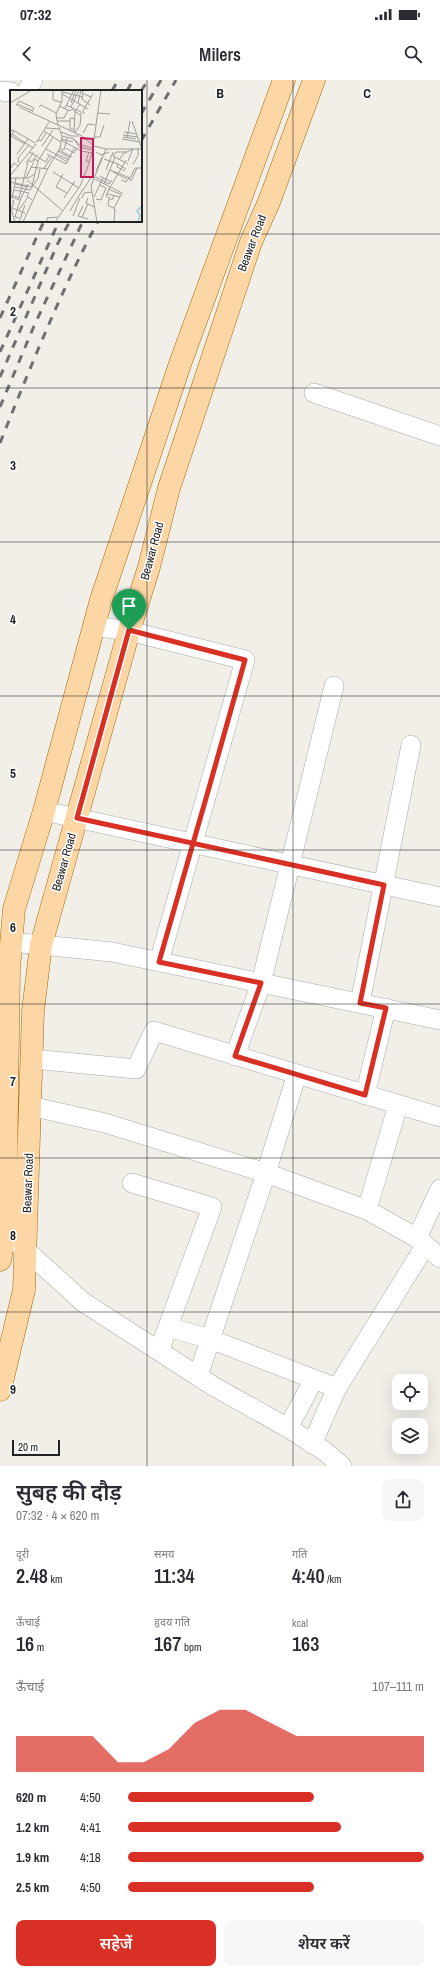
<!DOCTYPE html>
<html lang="hi">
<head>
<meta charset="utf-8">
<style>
	body { margin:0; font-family:"Archivo Narrow","Noto Sans Devanagari",sans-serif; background:#f7f7f7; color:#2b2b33; height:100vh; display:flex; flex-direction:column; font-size:15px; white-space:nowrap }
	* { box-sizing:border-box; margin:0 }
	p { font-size:13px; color:#7c7c81 }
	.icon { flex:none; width:22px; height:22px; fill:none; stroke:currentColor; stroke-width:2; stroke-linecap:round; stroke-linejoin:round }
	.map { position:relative; height:1386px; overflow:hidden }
	.side { display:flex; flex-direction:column; background:#fff; flex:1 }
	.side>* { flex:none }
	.controls { position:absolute; left:392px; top:1294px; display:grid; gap:8px }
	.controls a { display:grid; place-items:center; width:36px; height:36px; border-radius:8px; background:#fff; box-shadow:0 4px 16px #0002; font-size:20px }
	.scale { position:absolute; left:12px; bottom:10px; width:48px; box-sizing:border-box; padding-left:4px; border:2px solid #222; border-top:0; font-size:11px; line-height:14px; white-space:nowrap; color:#222; -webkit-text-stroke:3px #fff; paint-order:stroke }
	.pin { position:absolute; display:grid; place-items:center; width:34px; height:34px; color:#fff; margin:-41px -17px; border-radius:50% 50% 50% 0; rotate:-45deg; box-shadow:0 0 4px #0007 }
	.pin .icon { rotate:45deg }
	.round { display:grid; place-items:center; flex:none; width:42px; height:42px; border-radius:8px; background:#f7f7f7 }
	.overview { display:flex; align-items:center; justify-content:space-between; height:68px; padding:0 16px }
	h1 { font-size:22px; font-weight:600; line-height:30px }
	.figures { display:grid; grid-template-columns:repeat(3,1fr); gap:6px; height:68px; padding:4px 16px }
	.figures div { display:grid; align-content:center }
	.figures b { font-size:20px; font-weight:600 }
	.figures small { font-size:11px; font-weight:400 }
	.figures p { font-size:11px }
	.chart { height:112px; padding:8px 16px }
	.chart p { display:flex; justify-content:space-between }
	.chart svg { width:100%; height:72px; margin-top:4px; fill:#d93025; opacity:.7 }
	.primary-button { display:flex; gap:8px; margin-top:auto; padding:8px 16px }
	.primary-button a { flex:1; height:46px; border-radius:8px; background:#d93025; color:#fff; font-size:16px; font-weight:600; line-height:46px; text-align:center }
	.primary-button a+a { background:#f7f7f7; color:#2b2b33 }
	ul { padding:0 16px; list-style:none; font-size:13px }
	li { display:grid; grid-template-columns:64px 48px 1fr; align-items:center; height:30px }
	li i { height:10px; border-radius:5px; background:#d93025 }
	.status { display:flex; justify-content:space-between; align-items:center; height:28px; padding:0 20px; background:#fff; direction:ltr }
	.status svg { height:11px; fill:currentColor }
	header { display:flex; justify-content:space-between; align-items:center; height:52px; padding:0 16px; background:#fff; font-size:18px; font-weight:600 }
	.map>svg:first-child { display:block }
</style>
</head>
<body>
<div class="status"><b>07:32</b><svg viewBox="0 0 49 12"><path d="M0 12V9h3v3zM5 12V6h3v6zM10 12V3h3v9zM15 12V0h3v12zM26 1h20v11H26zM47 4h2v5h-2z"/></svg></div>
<header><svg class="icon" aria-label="back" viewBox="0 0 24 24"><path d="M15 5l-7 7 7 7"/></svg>Milers<svg class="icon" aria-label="search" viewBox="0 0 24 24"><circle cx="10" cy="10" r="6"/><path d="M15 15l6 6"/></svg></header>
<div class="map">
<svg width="440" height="1386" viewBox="0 0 440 1386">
	<rect width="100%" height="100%" fill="#f2efe9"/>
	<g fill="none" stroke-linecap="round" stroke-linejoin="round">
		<g stroke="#a9a9a9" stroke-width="20">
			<path id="minor" d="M 0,11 L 11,12
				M 27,11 L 33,0
				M 314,313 L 440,356
				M 93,546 L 129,551 L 245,580 L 159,882
				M 44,731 L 440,817
				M 11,862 L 112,872 L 440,940
				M 360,923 L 411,665
				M 235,976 L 261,903 L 334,606
				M 33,979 L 136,989 L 154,951 L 440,1037
				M 365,1015 L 386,928
				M 30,1026 L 105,1043 L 266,1093 L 367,1130 L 417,1158 L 440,1178
				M 132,1103 L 212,1127 L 159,1271
				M 367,1130 L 398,1025
				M 417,1158 L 440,1109
				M 17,1162 L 83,1222 L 213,1306 L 288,1348 L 323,1370 L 342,1386
				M 168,1247 L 210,1259 L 337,1308
				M 198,1296 L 266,1093 L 297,994
				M 288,1348 L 314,1299
				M 312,1364 L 337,1308 L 425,1166"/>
		</g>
		<g stroke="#a06b00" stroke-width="23">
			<path id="major" d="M 0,1180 L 5,1152 L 9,889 L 14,829 L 44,731 L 101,520 L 180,284 L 284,0
				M 0,1310 L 24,1210 L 33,931 L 41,865 L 129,551 L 149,487 L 169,408 L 251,162 L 269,122 L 314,0"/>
		</g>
		<use href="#minor" stroke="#fff" stroke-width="19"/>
		<use href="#major" stroke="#fcd6a4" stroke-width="22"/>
		<path stroke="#707070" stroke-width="3" stroke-dasharray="8 8" stroke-linecap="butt" d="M 112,11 L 118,0
			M 127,11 L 133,0
			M 141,11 L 148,0
			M 141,34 L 161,0
			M 141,61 L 176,0
			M 0,238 L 44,141
			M 0,272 L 59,141
			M 0,297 L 58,163 L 70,141
			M 0,327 L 34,246 L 83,141
			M 0,363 C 30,288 60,213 98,141"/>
	</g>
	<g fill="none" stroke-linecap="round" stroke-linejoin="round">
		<g stroke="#fff" stroke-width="8">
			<path id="route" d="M 129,550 L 245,580 C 217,681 188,781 159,882 L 261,903 L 235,976 L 365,1015 L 386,928 L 360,923 L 384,805 C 281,783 179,760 77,738 L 129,550"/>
		</g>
		<use href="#route" stroke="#d93025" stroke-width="5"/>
	</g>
	<path fill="none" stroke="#222" stroke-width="1" stroke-opacity="0.55" d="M 147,0 L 147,1386M 293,0 L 293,1386M 0,154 L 440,154M 0,308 L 440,308M 0,462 L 440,462M 0,616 L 440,616M 0,770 L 440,770M 0,924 L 440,924M 0,1078 L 440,1078M 0,1232 L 440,1232"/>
	<g text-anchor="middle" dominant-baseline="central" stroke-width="3" stroke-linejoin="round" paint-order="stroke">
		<g font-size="12" fill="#222" stroke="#fff">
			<text transform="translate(252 163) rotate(-69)">Beawar Road</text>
			<text transform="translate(152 471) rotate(-75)">Beawar Road</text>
			<text transform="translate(64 782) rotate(-74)">Beawar Road</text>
			<text transform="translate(28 1103) rotate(-88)">Beawar Road</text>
		</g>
	</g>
	<g transform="translate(10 10)">
		<rect width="132" height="132" fill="#f2efe9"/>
		<path fill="none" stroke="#aad3df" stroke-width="2" d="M 128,132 L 130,125 L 127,121 L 132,116"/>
		<path fill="none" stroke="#9f9d99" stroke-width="1" d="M 43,0 L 43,10 L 51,12M 73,0 L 72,3 L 81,7M 52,2 L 73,7M 52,4 L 78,19M 73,4 L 72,9 L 80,15M 0,13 L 22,0M 61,13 L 66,0M 68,13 L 71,0M 7,14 L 23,21M 56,15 L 71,22 L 71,25M 6,16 L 9,11 L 24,18 L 22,22M 49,16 L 60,21 L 62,19 L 71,26M 9,17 L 72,46 L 84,56 L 96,59 L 132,59M 29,17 L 31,15 L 46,23M 61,17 L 69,0M 55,18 L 64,0M 88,23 L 100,24M 74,24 L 73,21 L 83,4M 46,28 L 54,28 L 58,20M 47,31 L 60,31M 122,31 L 132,59M 48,36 L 46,24 L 52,11 L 52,0M 36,38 L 50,39M 64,39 L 60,39 L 60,28 L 65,29M 0,41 L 3,40 L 25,53M 4,41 L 1,46 L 15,54M 34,41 L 51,52M 51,42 L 61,46 L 69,46M 64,42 L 65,22 L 70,14M 114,42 L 127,44M 65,43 L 70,35 L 71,26M 73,43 L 78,34 L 85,35M 2,44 L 23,58M 113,45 L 128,47M 52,46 L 64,49 L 69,54M 84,47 L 90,47 L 94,35M 113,47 L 126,49M 117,48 L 120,31M 51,49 L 63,52M 64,49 L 69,57 L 82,60M 112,49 L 130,52M 28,50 L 31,51 L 36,43M 51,50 L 71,61 L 83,63M 26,53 L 39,32M 68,54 L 82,58M 32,56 L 43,40M 50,58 L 54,60 L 57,48M 56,58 L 64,63 L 67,58M 36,59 L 47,65M 49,60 L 62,67M 48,61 L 60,68M 19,62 L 36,72 L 39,66M 79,62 L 76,71 L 80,72M 86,62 L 91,65 L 99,62M 117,62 L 106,62 L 103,66 L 118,74M 7,64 L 18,49M 37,64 L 56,74 L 65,57M 47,64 L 59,70M 46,65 L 57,72M 94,69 L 108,74M 18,70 L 21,72 L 28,64M 109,70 L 113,64 L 123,59M 118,71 L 123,59M 9,73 L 8,68 L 19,55M 16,73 L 24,62M 123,74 L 128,66 L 128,58M 21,77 L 38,79M 34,78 L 42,67M 0,79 L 4,73 L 8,76M 96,80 L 103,62M 100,80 L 120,88 L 125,78 L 131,78 L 132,72M 86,81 L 92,67M 115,81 L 107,77 L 108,74 L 116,79M 43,82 L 69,98M 103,82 L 117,89M 53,84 L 46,97 L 57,103M 0,86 L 26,54M 90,86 L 101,92M 86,87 L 99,94 L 102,90M 0,88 L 18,88 L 25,84M 16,88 L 25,69 L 28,71M 85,89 L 112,103 L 104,118M 17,90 L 53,121M 111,90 L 116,92 L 119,88 L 121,91 L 127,78M 0,92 L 23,97M 5,94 L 18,97M 94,94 L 105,67M 22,96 L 28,71 L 43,47M 101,96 L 116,70M 5,97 L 20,100 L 28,88 L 30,79M 100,97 L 96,106 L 102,110 L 104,105M 98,99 L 110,104M 4,100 L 19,103 L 17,106 L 22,110M 73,100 L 82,86M 1,102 L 0,105 L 10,108M 1,102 L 1,88M 97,104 L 110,107M 0,107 L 10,110 L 5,127 L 9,128M 84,107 L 93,88M 2,108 L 6,88M 9,108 L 18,72M 54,108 L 65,91M 72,108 L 74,103 L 82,102M 78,108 L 76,113 L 84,117M 86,109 L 91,110 L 96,98 L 90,95M 99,109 L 98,115 L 105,119 L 104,132M 10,110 L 18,94M 2,111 L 4,111 L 2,118 L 15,123M 0,115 L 5,132M 73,116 L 68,126 L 78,129M 9,120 L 18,107M 60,121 L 73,99M 63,126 L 70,108M 72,127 L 78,114M 9,132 L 15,115M 13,132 L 38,78 L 50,58 L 52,47 L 49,37M 37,132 L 37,128 L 47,127M 45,132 L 70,96 L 77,79 L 82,63 L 91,0M 87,132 L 81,96 L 96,59"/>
		<path fill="#c2185b" fill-opacity="0.15" stroke="#c2185b" stroke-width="2" d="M 71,48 L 83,49 L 83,87 L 71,87 Z"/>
		<rect width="132" height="132" fill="none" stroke="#222" stroke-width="2"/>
	</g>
	<g font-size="13" text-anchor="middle" font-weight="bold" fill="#222" stroke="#fff" stroke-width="3" stroke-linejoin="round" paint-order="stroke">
		<text x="220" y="18">B</text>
		<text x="367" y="18">C</text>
		<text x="13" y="236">2</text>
		<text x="13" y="390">3</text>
		<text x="13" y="544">4</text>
		<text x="13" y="698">5</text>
		<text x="13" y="852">6</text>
		<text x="13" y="1006">7</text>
		<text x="13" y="1160">8</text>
		<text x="13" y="1314">9</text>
	</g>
</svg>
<div class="controls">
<a><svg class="icon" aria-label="locate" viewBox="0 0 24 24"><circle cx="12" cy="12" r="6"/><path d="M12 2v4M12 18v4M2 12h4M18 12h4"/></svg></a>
<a><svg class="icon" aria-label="layers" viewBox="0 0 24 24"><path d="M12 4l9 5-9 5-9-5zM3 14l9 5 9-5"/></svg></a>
</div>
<div class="scale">20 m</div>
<div class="pin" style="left:129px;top:550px;background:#1e9e55"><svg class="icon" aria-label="arrive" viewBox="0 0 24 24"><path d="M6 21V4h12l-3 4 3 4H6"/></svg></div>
</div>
<section class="side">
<div class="overview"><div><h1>सुबह की दौड़</h1><p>07:32 · 4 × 620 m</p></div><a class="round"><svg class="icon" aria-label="share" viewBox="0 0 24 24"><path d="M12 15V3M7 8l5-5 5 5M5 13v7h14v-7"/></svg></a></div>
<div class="figures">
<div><p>दूरी</p><b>2.48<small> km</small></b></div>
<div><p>समय</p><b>11:34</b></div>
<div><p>गति</p><b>4:40<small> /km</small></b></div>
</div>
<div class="figures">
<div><p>ऊँचाई</p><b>16<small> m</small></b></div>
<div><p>हृदय गति</p><b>167<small> bpm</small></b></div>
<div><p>kcal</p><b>163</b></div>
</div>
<div class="chart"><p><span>ऊँचाई</span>107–111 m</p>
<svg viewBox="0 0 160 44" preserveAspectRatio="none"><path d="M0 44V22L10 22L20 22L30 22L40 38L50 38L60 30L70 14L80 6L90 6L100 14L110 22L120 22L130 22L140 22L150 22L160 22V44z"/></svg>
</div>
<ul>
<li><b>620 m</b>4:50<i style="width:63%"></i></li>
<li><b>1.2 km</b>4:41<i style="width:72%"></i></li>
<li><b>1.9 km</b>4:18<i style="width:100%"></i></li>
<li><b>2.5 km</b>4:50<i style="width:63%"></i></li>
</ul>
<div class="primary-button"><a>सहेजें</a><a>शेयर करें</a></div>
</section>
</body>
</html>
